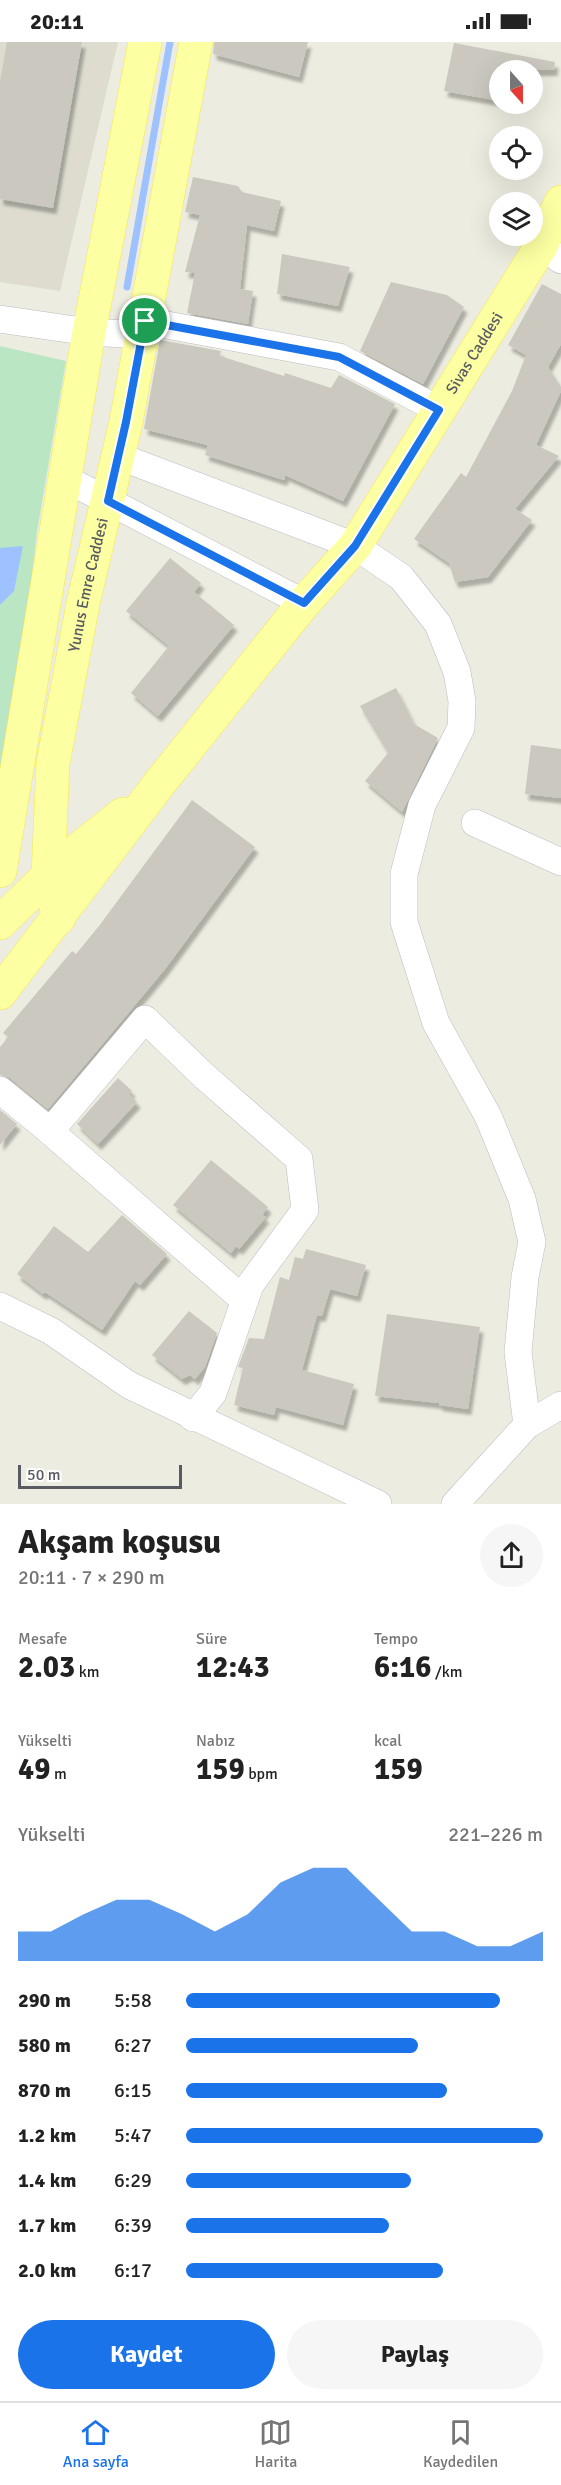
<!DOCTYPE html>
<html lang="tr">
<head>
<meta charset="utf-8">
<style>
	body { margin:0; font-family:Signika,sans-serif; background:#f6f6f6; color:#222; height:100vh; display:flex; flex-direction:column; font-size:22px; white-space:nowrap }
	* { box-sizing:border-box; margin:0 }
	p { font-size:20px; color:#767676 }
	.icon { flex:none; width:33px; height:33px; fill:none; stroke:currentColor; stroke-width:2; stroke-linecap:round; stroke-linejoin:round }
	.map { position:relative; height:1462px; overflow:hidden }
	.details { display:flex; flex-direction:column; background:#fff; flex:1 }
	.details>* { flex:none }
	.needle { width:39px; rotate:159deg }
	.fabs { position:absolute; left:489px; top:18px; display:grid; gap:12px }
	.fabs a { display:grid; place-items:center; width:54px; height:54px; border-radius:50%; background:#fff; box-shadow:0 6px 24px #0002; font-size:30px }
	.scale { position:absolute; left:18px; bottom:15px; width:164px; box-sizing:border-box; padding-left:6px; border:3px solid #595b62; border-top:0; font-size:16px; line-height:21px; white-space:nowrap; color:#595b62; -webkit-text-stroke:4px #fff; paint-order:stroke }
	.pin { position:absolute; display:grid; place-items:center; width:51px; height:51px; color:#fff; margin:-26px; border:3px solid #fff; border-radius:50%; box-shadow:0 2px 6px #0007 }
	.round { display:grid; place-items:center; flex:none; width:63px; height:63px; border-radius:32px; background:#f6f6f6 }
	.head { display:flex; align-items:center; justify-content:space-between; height:102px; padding:0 18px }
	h1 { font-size:33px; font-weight:800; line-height:45px }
	.stats { display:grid; grid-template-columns:repeat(3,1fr); gap:9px; height:102px; padding:6px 18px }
	.stats div { display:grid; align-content:center }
	.stats b { font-size:30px; font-weight:800 }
	.stats small { font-size:16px; font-weight:400 }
	.stats p { font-size:16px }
	.chart { height:168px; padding:12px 18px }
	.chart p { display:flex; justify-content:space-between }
	.chart svg { width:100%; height:108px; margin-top:6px; fill:#1a73e8; opacity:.7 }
	.action { display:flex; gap:12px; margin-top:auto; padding:12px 18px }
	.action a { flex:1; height:69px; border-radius:36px; background:#1a73e8; color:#fff; font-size:24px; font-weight:800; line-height:69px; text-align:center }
	.action a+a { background:#f6f6f6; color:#222 }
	ul { padding:0 18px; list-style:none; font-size:20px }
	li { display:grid; grid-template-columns:96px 72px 1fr; align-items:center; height:45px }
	li i { height:15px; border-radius:8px; background:#1a73e8 }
	.status { display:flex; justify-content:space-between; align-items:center; height:42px; padding:0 30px; background:#fff; direction:ltr }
	.status svg { height:16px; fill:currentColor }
	.tab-bar { display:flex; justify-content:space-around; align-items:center; height:84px; border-top:2px solid #e0e0e0; background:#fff; font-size:16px; color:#767676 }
	.tab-bar a { display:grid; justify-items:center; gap:3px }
	.tab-bar .on { color:#1a73e8 }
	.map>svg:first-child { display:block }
</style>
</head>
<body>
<div class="status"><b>20:11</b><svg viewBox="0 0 49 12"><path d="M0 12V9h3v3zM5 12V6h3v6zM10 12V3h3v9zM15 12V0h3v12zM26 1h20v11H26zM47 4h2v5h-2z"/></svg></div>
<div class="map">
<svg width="561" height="1462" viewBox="0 0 561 1462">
	<defs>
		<filter id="shadow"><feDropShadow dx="3.5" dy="6" stdDeviation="1.5" flood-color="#0004"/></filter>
	</defs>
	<rect width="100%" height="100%" fill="#edece0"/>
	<path fill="#dddccf" d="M 0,0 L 118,0 L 60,249 L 0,240 Z"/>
	<path fill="#bbe6c3" d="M 0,304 L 66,319 L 37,490 L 26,586 L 0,739 Z"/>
	<path fill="#9ec2ff" d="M 23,504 L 14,549 L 0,563 L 0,506 Z"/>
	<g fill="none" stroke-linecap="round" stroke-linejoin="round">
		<path stroke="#9ec2ff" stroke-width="7" d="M 127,245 L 170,0"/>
	</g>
	<path fill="#cac8bf" filter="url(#shadow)" d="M 7,0 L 82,0 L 53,166 L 0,157 L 0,40 Z
		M 214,0 L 308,0 L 299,35 L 213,12 Z
		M 454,1 L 555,20 L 554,28 L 500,28 L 500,59 L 444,49 Z
		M 193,135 L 238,144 L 242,150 L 281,159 L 274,189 L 247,183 L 240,247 L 253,249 L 248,282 L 187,271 L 195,231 L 185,230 L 200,173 L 185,170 Z
		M 282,212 L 350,225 L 338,264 L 277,252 Z
		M 391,240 L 447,253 L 464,265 L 423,342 L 360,309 Z
		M 542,242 L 561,252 L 561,302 L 548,325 L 561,345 L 561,349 L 536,403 L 559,414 L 515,467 L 532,478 L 488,535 L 455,540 L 449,521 L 414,497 L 461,431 L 466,435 L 512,349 L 526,313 L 508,303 Z
		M 160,298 L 221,309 L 220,314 L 284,334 L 285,331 L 331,346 L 339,333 L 395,362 L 343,459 L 285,433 L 284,438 L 205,413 L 208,403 L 144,387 Z
		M 170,516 L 201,541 L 194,550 L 234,583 L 158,674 L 131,651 L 169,604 L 126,569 Z
		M 396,646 L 414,682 L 438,696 L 402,770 L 365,739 L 388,711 L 360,664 Z
		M 531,703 L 561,707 L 561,756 L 525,752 Z
		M 192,758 L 255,805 L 165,927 L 48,1067 L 10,1036 L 0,1033 L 0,1005 L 8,995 L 3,991 L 72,909 L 76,912 L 99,884 Z
		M 118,1036 L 132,1049 L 129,1052 L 137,1060 L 98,1102 L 77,1082 Z
		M 0,1068 L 17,1082 L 0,1103 Z
		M 211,1118 L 268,1165 L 262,1173 L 266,1175 L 239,1207 L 236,1204 L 231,1211 L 173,1163 Z
		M 122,1173 L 167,1212 L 140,1243 L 135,1239 L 102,1288 L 45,1250 L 43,1252 L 17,1232 L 54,1184 L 88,1210 Z
		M 306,1207 L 366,1223 L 357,1254 L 330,1247 L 322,1274 L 317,1273 L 302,1328 L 354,1342 L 343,1383 L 276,1365 L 274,1373 L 234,1363 L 243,1326 L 238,1325 L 249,1296 L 264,1297 L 280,1235 L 289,1238 L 295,1215 L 303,1217 Z
		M 189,1269 L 217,1291 L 205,1325 L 195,1337 L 190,1333 L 182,1337 L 152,1313 Z
		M 387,1272 L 480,1285 L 468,1367 L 439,1363 L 439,1361 L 375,1354 Z"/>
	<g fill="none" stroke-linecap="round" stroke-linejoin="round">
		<g stroke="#bbbcc3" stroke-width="28">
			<path id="minor" d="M 541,204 L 561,218
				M 0,277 L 89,290 L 142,293
				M 145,279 L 339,315 L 439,368
				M 118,414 L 355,504 L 401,535 L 438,582 L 457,630 L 462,659 L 461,686 L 422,763 L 404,832 L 404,880 L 436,981 L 488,1074 L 522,1157 L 532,1200 L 525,1235 L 518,1310 L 527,1383
				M 66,437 L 304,561
				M 475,781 L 561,820
				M 0,1048 L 45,1085 L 52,1087 L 145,977 L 203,1033 L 299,1117 L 305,1168 L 250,1243 L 213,1351 L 193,1376
				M 45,1085 L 244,1258
				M 0,1264 L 51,1289 L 129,1343 L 378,1462
				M 455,1462 L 527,1383 L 561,1363"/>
		</g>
		<g stroke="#f7e74f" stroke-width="34">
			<g id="major">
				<path d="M 0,829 L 89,290 L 145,0"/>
				<path id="s1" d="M 59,876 L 48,834 L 53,721 L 84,557 L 126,380 L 196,0"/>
				<path d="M 0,881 L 59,823 L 123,772"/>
				<path id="s2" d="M 0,951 L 159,742 L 304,561 L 355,504 L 541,204 L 561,160"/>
			</g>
		</g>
		<use href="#minor" stroke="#fff" stroke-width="27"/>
		<use href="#major" stroke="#fdffa3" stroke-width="33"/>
	</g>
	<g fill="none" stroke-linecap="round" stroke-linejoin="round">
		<g stroke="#fff" stroke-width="12">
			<path id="route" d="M 145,279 L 339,315 L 439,368 L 355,504 L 304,561 L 108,459 L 126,380 Z"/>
		</g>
		<use href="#route" stroke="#1a73e8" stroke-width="8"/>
	</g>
	<g text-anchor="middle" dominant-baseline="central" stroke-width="4.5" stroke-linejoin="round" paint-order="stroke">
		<g font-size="16" fill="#595b62" stroke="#fff">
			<text stroke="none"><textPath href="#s2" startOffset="798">Sivas Caddesi</textPath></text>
			<text stroke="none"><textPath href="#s1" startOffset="338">Yunus Emre Caddesi</textPath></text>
		</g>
	</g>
</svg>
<div class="fabs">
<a><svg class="needle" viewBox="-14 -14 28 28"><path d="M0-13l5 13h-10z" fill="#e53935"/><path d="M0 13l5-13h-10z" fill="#767676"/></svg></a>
<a><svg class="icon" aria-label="locate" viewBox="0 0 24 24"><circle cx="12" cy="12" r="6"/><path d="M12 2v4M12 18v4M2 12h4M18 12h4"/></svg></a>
<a><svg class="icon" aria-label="layers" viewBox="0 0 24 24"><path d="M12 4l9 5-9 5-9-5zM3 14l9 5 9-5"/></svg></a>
</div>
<div class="scale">50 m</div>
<div class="pin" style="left:145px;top:279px;background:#1e9e55"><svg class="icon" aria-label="arrive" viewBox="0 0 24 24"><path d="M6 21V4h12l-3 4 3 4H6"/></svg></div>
</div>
<section class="details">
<div class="head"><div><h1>Akşam koşusu</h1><p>20:11 · 7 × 290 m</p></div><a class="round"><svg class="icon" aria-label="share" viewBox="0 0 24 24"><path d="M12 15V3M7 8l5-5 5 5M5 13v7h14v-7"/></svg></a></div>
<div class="stats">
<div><p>Mesafe</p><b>2.03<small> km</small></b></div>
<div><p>Süre</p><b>12:43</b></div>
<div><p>Tempo</p><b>6:16<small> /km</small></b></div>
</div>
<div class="stats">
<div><p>Yükselti</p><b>49<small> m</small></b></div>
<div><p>Nabız</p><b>159<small> bpm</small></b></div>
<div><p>kcal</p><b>159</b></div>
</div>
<div class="chart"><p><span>Yükselti</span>221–226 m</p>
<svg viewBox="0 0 160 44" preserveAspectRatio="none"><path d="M0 44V32L10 32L20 25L30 19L40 19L50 25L60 32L70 25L80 12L90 6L100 6L110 19L120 32L130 32L140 38L150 38L160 32V44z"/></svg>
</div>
<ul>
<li><b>290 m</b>5:58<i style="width:88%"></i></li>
<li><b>580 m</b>6:27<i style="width:65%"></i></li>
<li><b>870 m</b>6:15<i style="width:73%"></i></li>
<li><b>1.2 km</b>5:47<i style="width:100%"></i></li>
<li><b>1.4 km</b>6:29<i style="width:63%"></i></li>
<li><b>1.7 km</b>6:39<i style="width:57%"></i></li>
<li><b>2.0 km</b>6:17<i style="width:72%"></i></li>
</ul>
<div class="action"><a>Kaydet</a><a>Paylaş</a></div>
</section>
<nav class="tab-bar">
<a class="on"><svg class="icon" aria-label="home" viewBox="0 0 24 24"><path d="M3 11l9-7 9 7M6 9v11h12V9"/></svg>Ana sayfa</a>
<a><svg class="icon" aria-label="map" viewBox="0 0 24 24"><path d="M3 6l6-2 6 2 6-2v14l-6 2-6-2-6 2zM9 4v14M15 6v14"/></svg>Harita</a>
<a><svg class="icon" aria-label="saved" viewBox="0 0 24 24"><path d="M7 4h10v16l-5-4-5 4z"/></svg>Kaydedilen</a>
</nav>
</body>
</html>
